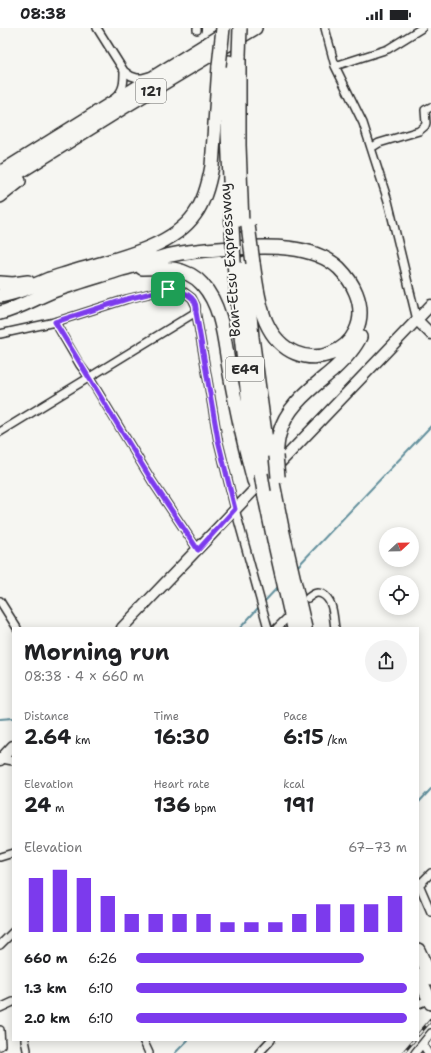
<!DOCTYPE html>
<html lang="en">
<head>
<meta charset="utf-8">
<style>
	body { margin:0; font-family:"Shantell Sans",sans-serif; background:#f2f2f2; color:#202124; height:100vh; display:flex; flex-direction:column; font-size:15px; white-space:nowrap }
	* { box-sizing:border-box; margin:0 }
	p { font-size:13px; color:#757577 }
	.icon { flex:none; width:22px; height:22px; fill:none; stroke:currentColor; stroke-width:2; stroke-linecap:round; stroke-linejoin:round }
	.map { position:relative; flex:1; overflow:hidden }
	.sheet { position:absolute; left:12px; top:599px; width:407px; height:414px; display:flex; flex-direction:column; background:#fff; border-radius:0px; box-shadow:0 2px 10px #0003 }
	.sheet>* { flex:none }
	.needle { width:26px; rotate:68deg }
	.fabs { position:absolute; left:379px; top:499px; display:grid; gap:8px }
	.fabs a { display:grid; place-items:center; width:40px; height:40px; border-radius:50%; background:#fff; box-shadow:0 2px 10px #0003; font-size:20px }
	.pin { position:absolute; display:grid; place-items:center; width:34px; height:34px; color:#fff; margin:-17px; border-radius:8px; box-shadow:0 2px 6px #0006 }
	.round { display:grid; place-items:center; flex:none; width:42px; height:42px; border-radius:21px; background:#f2f2f2 }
	.summary { display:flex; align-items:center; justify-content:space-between; height:68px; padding:0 12px }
	h1 { font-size:22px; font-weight:700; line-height:30px }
	.figures { display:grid; grid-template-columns:repeat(3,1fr); gap:6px; height:68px; padding:4px 12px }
	.figures div { display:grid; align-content:center }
	.figures b { font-size:20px; font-weight:700 }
	.figures small { font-size:11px; font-weight:400 }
	.figures p { font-size:11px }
	.chart { height:112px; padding:8px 12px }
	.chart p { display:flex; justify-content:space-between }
	.chart svg { width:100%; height:72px; margin-top:4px; stroke:#7c3aed; stroke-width:6 }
	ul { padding:0 12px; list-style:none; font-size:13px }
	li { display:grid; grid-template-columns:64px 48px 1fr; align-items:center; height:30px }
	li i { height:10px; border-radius:5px; background:#7c3aed }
	.status { display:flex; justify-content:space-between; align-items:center; height:28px; padding:0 20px; background:#fff; direction:ltr }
	.status svg { height:11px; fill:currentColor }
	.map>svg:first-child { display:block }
</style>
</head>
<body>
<div class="status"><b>08:38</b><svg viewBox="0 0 49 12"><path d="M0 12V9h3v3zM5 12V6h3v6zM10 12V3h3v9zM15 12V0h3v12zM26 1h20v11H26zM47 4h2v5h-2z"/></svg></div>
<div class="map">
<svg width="431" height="1025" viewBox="0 0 431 1025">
	<rect width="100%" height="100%" fill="#f6f6f2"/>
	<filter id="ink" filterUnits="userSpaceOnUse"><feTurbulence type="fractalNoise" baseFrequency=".025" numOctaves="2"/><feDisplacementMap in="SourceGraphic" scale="8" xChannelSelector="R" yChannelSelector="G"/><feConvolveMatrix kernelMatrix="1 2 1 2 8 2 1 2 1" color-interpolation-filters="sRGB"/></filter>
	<g filter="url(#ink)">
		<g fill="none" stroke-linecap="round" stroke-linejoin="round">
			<path stroke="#63909d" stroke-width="2" d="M 297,539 L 431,398
				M 262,576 L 279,558
				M 240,600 L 259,579
				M 0,691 L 13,690
				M 418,775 L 431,761
				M 175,1025 L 188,1012"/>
			<g stroke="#2b2b2b" stroke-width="10">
				<path id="street" d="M 97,0 L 124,43 L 131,48 L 137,50 L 142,50 L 149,48
					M 325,0 L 335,38 L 363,95 L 388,173 L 417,292
					M 197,2 L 197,0
					M 335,38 L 388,21 L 422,0
					M 116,69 C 124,62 124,53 124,43
					M 371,120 L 379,115 L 419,103 L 425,98 L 426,95 L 425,82 L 431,79
					M 55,294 L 80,337 L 89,349 L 152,453 L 198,522
					M 0,306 L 55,294 L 127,271 L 168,261 L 176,262 L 184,264 L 192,270 L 196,278 L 196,284 L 218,412 L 235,481 L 268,600
					M 0,404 L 196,284
					M 308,570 C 312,567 316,563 322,566 C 334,572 333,589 335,600
					M 0,573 L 17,600
					M 277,600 L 286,591
					M 2,731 L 13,733
					M 0,829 L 13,825
					M 418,854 L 431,884
					M 418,858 L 431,845
					M 0,917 L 13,904
					M 418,976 L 423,974
					M 0,980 L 13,974
					M 0,1002 L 1,1017 L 0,1018
					M 25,1012 L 27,1022
					M 143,1012 L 149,1025
					M 423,1017 L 428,1025
					M 259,1025 L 271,1012
					M 415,1025 L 431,1005"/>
			</g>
			<g stroke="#2b2b2b" stroke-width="13">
				<path id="secondary" d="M 417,292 L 431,306
					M 122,600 L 431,277
					M 0,732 L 13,718"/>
			</g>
			<g stroke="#2b2b2b" stroke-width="16">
				<path id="highway" d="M 239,27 L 239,117 L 242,197
					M 229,34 L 228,104 L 232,199
					M 0,145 L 233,0
					M 0,156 L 127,77 L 255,0
					M 0,168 L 19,153
					M 118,231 L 149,225
					M 234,235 L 241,308 L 249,377 L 261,446
					M 245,235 L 252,309 L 269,435
					M 142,240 C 163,239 187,239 202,256 C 221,277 224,308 228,334 C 231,353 235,372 239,391 C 243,412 249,433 254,453
					M 0,255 L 13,256 L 28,254
					M 0,268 C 17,265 33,258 49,251 C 57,249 65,246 72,244 C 111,232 171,221 195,186 C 205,172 209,155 212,138 L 219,38
					M 0,285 C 20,280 37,269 56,262 C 78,254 100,248 122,241 C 137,237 151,232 166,228 C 188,223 212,221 235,220 C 267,218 313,216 339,240 C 346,247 352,255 356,265 C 379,323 295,359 266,294 C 258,276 256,254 253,235
					M 276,428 C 277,421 277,414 279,407 C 286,378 312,360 333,342 C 344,332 354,322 360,309
					M 273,455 L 283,505 L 305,600
					M 264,464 L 274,512 L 294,600
					M 418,922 L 431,950
					M 418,947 L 431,975"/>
			</g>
			<use href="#street" stroke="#f6f6f2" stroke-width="7"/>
			<use href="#secondary" stroke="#f6f6f2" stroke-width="10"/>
			<use href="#highway" stroke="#f6f6f2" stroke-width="13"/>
			<g stroke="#2b2b2b" stroke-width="3.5">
				<path id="rail" d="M 418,1007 L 431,992
					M 403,1025 L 414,1012"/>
			</g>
			<use href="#rail" stroke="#f6f6f2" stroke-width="2" stroke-dasharray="6" stroke-linecap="butt"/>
			<g stroke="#2b2b2b" stroke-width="16" stroke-linecap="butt">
				<path id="highway-bridge" d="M 239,27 L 240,0
					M 219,38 L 223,0
					M 248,197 L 253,235
					M 232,199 L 234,235
					M 276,428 L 278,449
					M 261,446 L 264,464"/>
			</g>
			<use href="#highway-bridge" stroke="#f6f6f2" stroke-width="13"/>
		</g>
	</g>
	<g fill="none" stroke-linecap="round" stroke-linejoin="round" filter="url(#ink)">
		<g stroke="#fff" stroke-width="8">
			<path id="route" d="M 168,261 C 182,262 198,268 196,284 L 218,412 L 235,481 L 198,522 L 152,453 L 55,294 L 127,271 Z"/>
		</g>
		<use href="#route" stroke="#7c3aed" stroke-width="5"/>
	</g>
	<g text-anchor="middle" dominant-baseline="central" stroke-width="4" stroke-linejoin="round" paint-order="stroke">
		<g fill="#f6f6f2" stroke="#686867" stroke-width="1">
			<rect x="136" y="51" width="30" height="24" rx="3"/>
			<rect x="226" y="329" width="38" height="24" rx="3"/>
		</g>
		<g font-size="14" font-weight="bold" fill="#2b2b2b">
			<text x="151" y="63">121</text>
			<text x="245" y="341">E49</text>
		</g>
		<g font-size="15" fill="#2b2b2b" stroke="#f6f6f2">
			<text transform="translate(230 232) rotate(-94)">Ban-Etsu Expressway</text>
		</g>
	</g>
</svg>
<div class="fabs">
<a><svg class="needle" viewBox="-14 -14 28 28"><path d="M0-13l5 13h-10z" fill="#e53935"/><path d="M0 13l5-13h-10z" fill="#757577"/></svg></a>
<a><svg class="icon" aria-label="locate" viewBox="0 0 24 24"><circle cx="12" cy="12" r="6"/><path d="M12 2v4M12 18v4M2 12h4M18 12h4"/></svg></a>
</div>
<div class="pin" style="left:168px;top:261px;background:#1e9e55"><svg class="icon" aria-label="arrive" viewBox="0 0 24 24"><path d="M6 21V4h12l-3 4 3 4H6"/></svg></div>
<section class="sheet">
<div class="summary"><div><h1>Morning run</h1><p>08:38 · 4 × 660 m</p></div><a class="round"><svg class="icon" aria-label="share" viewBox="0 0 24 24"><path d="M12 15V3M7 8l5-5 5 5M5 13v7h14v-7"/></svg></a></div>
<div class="figures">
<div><p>Distance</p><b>2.64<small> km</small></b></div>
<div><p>Time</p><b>16:30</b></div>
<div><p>Pace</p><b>6:15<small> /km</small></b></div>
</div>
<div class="figures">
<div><p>Elevation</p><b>24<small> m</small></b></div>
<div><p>Heart rate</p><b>136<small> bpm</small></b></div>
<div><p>kcal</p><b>191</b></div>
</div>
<div class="chart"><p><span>Elevation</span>67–73 m</p>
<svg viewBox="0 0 160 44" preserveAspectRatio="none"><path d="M5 44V11M15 44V6M25 44V11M35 44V22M45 44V33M55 44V33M65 44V33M75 44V33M85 44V38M95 44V38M105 44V38M115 44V33M125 44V27M135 44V27M145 44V27M155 44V22"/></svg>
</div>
<ul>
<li><b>660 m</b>6:26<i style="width:84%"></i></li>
<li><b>1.3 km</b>6:10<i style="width:100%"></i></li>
<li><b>2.0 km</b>6:10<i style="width:100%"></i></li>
</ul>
</section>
</div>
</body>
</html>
